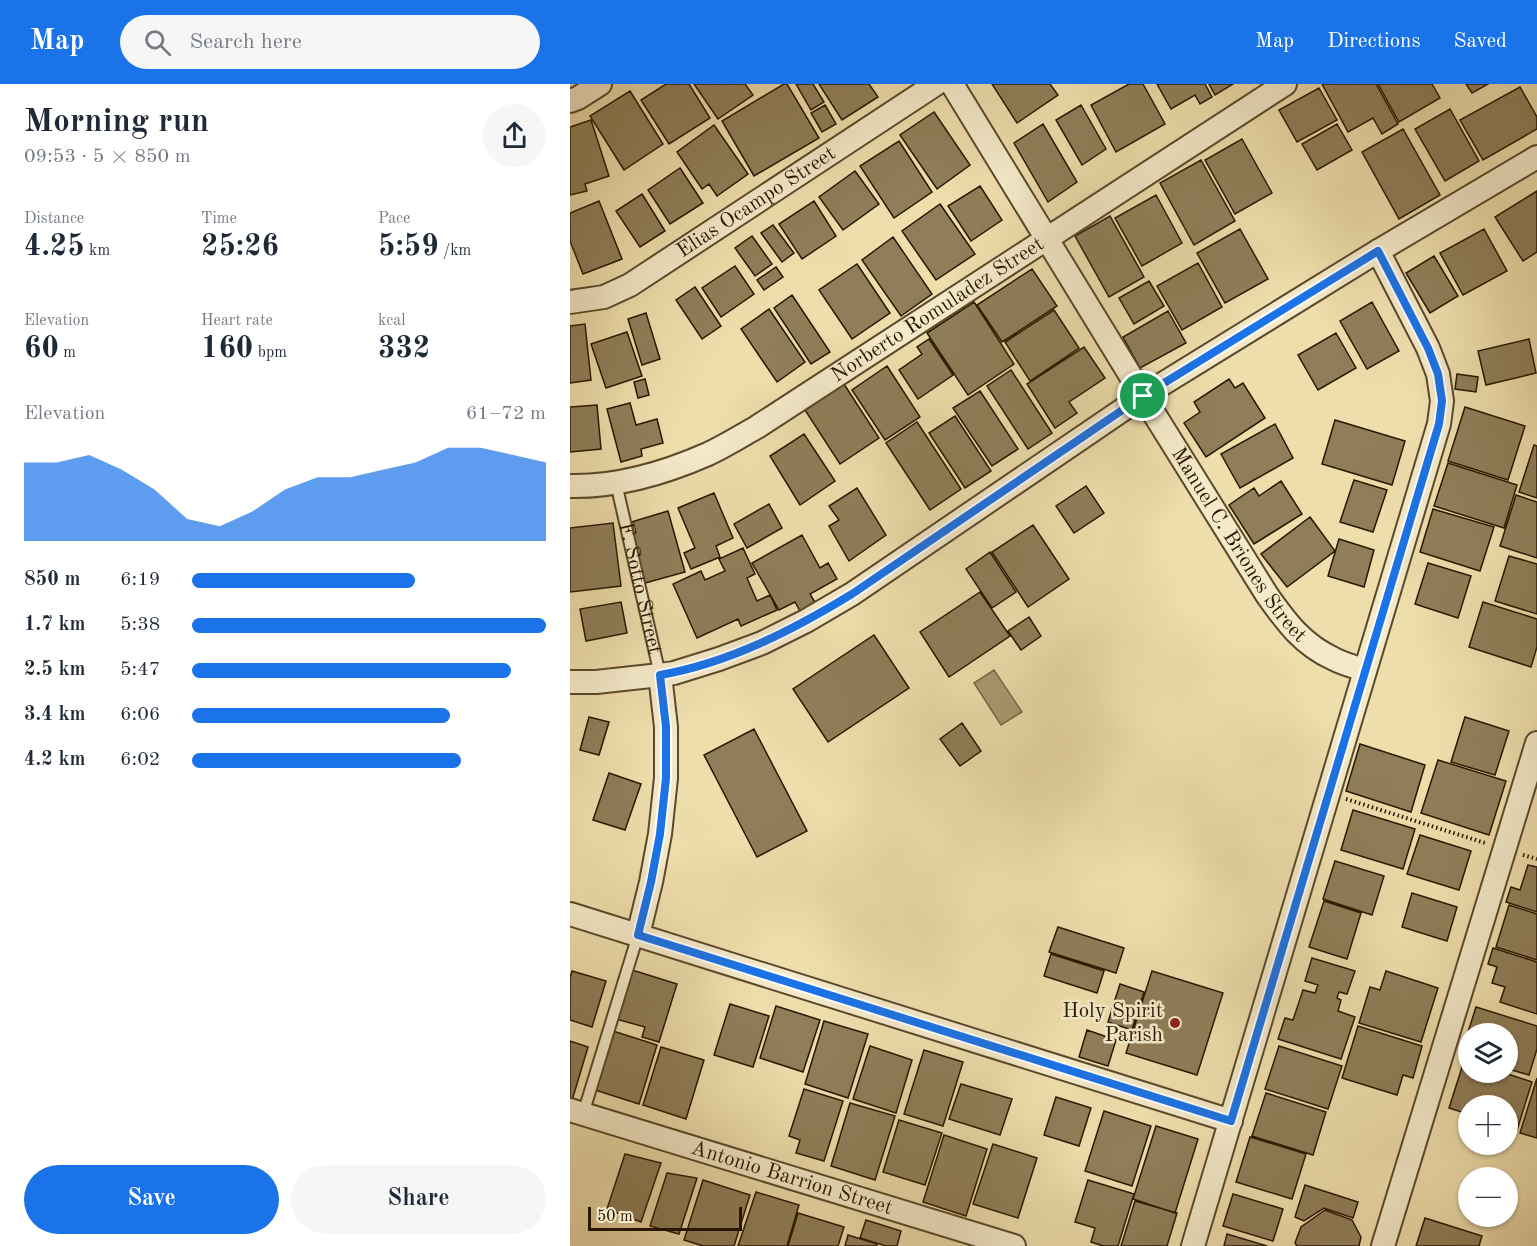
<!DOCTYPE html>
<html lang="en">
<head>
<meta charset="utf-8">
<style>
	body { margin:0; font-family:"Old Standard TT",serif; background:#f6f6f7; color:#1f2937; height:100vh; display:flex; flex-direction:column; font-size:22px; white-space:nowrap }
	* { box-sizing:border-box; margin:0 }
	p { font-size:20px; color:#747a83 }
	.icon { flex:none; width:33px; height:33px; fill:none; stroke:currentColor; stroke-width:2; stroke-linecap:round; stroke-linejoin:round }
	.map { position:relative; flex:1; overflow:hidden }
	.sheet { display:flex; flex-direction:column; background:#fff; width:570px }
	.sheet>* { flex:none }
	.controls { position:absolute; left:888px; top:939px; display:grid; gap:12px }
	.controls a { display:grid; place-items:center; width:60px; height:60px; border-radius:50%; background:#fff; box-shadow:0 2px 4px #0004; font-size:30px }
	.scale { position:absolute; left:18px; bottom:15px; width:154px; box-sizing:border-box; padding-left:6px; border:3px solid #291700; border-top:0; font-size:16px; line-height:21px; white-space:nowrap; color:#291700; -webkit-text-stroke:4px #f4eac9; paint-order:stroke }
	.pin { position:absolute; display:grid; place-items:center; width:51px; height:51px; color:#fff; margin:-26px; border:3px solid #fff; border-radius:50%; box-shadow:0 2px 6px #0007 }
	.round { display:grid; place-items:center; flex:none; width:63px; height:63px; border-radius:32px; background:#f6f6f7 }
	.overview { display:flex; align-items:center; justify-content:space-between; height:102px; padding:0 24px }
	h1 { font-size:33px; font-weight:800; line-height:45px }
	.metrics { display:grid; grid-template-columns:repeat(3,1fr); gap:9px; height:102px; padding:6px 24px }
	.metrics div { display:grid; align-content:center }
	.metrics b { font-size:30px; font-weight:800 }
	.metrics small { font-size:16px; font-weight:400 }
	.metrics p { font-size:16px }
	.chart { height:168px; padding:12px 24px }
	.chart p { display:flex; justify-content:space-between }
	.chart svg { width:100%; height:108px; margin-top:6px; fill:#1a73e8; opacity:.7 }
	.cta { display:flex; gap:12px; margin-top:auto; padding:12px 24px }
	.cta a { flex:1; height:69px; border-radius:36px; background:#1a73e8; color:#fff; font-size:24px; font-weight:800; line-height:69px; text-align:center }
	.cta a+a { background:#f6f6f7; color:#1f2937 }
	ul { padding:0 24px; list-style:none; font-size:20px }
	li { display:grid; grid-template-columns:96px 72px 1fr; align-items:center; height:45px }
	li i { height:15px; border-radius:8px; background:#1a73e8 }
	header { display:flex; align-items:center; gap:36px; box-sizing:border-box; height:84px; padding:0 30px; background:#1a73e8; color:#fff }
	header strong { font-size:28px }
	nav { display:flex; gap:33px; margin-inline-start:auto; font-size:21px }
	.search { width:420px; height:54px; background:#f6f6f7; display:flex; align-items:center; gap:15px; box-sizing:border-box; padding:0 21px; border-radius:33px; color:#747a83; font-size:22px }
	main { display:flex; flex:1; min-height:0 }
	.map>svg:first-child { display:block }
</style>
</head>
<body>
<header>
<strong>Map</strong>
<div class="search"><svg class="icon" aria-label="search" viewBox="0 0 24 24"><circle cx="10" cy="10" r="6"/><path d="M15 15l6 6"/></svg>Search here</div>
<nav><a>Map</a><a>Directions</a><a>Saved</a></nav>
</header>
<main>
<section class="sheet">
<div class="overview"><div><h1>Morning run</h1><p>09:53 · 5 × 850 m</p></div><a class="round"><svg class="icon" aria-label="share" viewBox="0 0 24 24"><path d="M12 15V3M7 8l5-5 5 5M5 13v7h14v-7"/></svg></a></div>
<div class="metrics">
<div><p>Distance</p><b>4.25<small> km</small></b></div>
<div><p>Time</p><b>25:26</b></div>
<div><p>Pace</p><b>5:59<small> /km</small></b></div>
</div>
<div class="metrics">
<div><p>Elevation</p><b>60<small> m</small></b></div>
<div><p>Heart rate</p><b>160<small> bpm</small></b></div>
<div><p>kcal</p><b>332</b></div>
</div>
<div class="chart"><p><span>Elevation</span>61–72 m</p>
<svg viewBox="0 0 160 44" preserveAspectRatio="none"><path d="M0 44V12L10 12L20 9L30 15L40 23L50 35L60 38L70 32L80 23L90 18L100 18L110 15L120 12L130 6L140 6L150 9L160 12V44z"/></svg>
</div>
<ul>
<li><b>850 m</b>6:19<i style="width:63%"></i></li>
<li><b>1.7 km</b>5:38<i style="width:100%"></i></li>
<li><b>2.5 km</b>5:47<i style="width:90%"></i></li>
<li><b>3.4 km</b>6:06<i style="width:73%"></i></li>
<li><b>4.2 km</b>6:02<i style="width:76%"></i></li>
</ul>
<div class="cta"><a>Save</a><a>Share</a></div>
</section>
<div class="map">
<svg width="967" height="1162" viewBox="0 0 967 1162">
	<rect width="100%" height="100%" fill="#eedeac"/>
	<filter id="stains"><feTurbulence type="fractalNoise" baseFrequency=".00333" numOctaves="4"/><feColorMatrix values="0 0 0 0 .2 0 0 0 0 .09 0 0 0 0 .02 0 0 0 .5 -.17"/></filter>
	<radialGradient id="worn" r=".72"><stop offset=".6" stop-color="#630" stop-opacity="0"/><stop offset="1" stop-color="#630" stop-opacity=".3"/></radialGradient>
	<path fill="#ab9a72" stroke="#764" stroke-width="1.5" d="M 424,586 L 452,628 L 431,641 L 404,599 Z"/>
	<path fill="#8f7e59" stroke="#291700" stroke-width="1.5" d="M 96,0 L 119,0 L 140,34 L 99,60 L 71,16 Z
		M 124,0 L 175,0 L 183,11 L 148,35 Z
		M 214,0 L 217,0 L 249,54 L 184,92 L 152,37 Z
		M 226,0 L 243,0 L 254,18 L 241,26 Z
		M 249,0 L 299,0 L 308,13 L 272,36 Z
		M 422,0 L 480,0 L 488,11 L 447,39 Z
		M 559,0 L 573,0 L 595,40 L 546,68 L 521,21 Z
		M 587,0 L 635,0 L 642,13 L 630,20 L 625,11 L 601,25 Z
		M 639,0 L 663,0 L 645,11 Z
		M 752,0 L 806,0 L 828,40 L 812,50 L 803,34 L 778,48 Z
		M 808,0 L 862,0 L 870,14 L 829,38 Z
		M 896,0 L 918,0 L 902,9 Z
		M 950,3 L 967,33 L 967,45 L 913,76 L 890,36 Z
		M 749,4 L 767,36 L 727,58 L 709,26 Z
		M 60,7 L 93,60 L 54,86 L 20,32 Z
		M 255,21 L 266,40 L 252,48 L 241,29 Z
		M 511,21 L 536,65 L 512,81 L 486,36 Z
		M 880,25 L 909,77 L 875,97 L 845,45 Z
		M 364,28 L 400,81 L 367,105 L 330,51 Z
		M 21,36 L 39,92 L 15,100 L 17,107 L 0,111 L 0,43 Z
		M 473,40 L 507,98 L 478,118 L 444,59 Z
		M 767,40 L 782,66 L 747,86 L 732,60 Z
		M 144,41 L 178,90 L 147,112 L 139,100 L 132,105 L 107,68 Z
		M 833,45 L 870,111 L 829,135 L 792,68 Z
		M 672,55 L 702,109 L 665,130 L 635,76 Z
		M 329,57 L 362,108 L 324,134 L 290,82 Z
		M 631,76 L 665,137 L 624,161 L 590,99 Z
		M 110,84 L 133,119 L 100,140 L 78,106 Z
		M 285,87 L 309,120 L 273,146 L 249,113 Z
		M 410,102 L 432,136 L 401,157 L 378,122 Z
		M 967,107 L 967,168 L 953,177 L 925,133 Z
		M 72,110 L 95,147 L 70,163 L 46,127 Z
		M 586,111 L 612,159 L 572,182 L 545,134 Z
		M 29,117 L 52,175 L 13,190 L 0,157 L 0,129 Z
		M 244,117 L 266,152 L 232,175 L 209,140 Z
		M 370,120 L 405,170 L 366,196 L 332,147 Z
		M 540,132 L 574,193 L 539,213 L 505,152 Z
		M 203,141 L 224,169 L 212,178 L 191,149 Z
		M 670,145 L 698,195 L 655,219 L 627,169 Z
		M 914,145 L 937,187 L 893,211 L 870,169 Z
		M 182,152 L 202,180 L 185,192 L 165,164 Z
		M 323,153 L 362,210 L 331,232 L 292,176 Z
		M 864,172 L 888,212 L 860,229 L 836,189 Z
		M 628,179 L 652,223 L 612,246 L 587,202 Z
		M 287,180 L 320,229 L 282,255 L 249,206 Z
		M 165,182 L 184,210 L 151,233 L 132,204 Z
		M 206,183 L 213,193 L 194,206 L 187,196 Z
		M 462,185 L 487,222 L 432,258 L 407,221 Z
		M 579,197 L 594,222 L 564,240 L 549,214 Z
		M 125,203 L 151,242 L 132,255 L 106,216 Z
		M 222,211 L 260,268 L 241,280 L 204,224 Z
		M 404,218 L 444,280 L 398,311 L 357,249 Z
		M 802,218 L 829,267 L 797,285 L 770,237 Z
		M 199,225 L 235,278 L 207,298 L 171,245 Z
		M 484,226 L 509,264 L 460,297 L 435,258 Z
		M 598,227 L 616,259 L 570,284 L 553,253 Z
		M 76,229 L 90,275 L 72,281 L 58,235 Z
		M 15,240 L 21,296 L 0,299 L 0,242 Z
		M 57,248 L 72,292 L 36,304 L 21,260 Z
		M 766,249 L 786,284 L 748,306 L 728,271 Z
		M 359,255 L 383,291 L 348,315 L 329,286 L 352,270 L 347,263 Z
		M 959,255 L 966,289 L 916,301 L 908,267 Z
		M 514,263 L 535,294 L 499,318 L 507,329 L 485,344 L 457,300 Z
		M 317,282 L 350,333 L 315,356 L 282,306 Z
		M 441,286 L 482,349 L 458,365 L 417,302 Z
		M 887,290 L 908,293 L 906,308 L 885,305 Z
		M 75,295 L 79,311 L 68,314 L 64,298 Z
		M 659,295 L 665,304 L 673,299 L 695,334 L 636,373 L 614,339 L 630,328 L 624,318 Z
		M 272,297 L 309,354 L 270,380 L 233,323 Z
		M 410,307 L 448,365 L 422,382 L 383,324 Z
		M 60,319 L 66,341 L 87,335 L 93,359 L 71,365 L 72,372 L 51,378 L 37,325 Z
		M 27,321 L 31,365 L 0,368 L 0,323 Z
		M 895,323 L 955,342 L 938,396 L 878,377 Z
		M 385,332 L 421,387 L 395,404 L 359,349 Z
		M 765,336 L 835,357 L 822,401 L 752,380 Z
		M 347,338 L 391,405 L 360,426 L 316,359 Z
		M 705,340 L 723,374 L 670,404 L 651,370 Z
		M 234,350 L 265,397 L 230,421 L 200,372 Z
		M 964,361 L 967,362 L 967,414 L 949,408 Z
		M 878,379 L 947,401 L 934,444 L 864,422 Z
		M 784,396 L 817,406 L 803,448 L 770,438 Z
		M 711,397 L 732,430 L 684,460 L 659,421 L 684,404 L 689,412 Z
		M 516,402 L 534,429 L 504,449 L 486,422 Z
		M 287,404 L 316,451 L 279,477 L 259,442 L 269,436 L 259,422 Z
		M 144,409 L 163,454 L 146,462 L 150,473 L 121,485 L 114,469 L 125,464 L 108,424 Z
		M 946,411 L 967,418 L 967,474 L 930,462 Z
		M 199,420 L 212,444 L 177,464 L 164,440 Z
		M 863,425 L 924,443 L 910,487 L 850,468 Z
		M 98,427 L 115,488 L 75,499 L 58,439 Z
		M 740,433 L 765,467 L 717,503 L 691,470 Z
		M 43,439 L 51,502 L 0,508 L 0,444 Z
		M 463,441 L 499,495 L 458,523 L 422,468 Z
		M 232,451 L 250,484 L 258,479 L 267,495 L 240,510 L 246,520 L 231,529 L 225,518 L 209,526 L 182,479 Z
		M 769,455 L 804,466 L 794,503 L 758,492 Z
		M 173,464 L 185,490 L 177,494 L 187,517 L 200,511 L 207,526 L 171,542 L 168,535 L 127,554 L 103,500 L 131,487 L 135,496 L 155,487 L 149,475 Z
		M 420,468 L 446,508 L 422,524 L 396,485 Z
		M 939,472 L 967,480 L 967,530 L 925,517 Z
		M 858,479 L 901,492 L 888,534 L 845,520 Z
		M 410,508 L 440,552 L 379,593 L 350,548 Z
		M 51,518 L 57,549 L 16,557 L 10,525 Z
		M 913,518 L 967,535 L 967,563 L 961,583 L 899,563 Z
		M 459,533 L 471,552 L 451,566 L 438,547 Z
		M 304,551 L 339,604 L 258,658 L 223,605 Z
		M 19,633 L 39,638 L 29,671 L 10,666 Z
		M 895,633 L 939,647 L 925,691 L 881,678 Z
		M 392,639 L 411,667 L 390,682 L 370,655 Z
		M 184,645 L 237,747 L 187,773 L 134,671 Z
		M 790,660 L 855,681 L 841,728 L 776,707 Z
		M 868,676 L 936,697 L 919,751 L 851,729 Z
		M 39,689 L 71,700 L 55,746 L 23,736 Z
		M 783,726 L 845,745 L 833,785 L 771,766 Z
		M 850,751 L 901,767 L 889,806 L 837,790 Z
		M 765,777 L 814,792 L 802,831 L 753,815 Z
		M 958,781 L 967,783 L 967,828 L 936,818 L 941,803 L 950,806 Z
		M 842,809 L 887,823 L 877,857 L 832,843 Z
		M 754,817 L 791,829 L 777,875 L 739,863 Z
		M 939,821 L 967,830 L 967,876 L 926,863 Z
		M 488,843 L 554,864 L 546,889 L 479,868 Z
		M 923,864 L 967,878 L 967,930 L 930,918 L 935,903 L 922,899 L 927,883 L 918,880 Z
		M 481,870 L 534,887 L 527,909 L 474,892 Z
		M 742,874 L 785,887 L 777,910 L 769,908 L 767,914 L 771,916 L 768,927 L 785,933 L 771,975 L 708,955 L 715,934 L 723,936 L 733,906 L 745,909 L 748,901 L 735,897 Z
		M 62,886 L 107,900 L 89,958 L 72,953 L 75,943 L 46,935 Z
		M 2,887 L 36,897 L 22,943 L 0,936 L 0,894 Z
		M 582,887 L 653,909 L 627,991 L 556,969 Z
		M 816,887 L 868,904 L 851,958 L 789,939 L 800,903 L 810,906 Z
		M 550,900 L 574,908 L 562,946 L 538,938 Z
		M 160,920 L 199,932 L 183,983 L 144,971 Z
		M 206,922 L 250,936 L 233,988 L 190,974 Z
		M 906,923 L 967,942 L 967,965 L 959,991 L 938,985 L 938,950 L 898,950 L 898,972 L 891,970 Z
		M 254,937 L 298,950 L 278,1014 L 235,1000 Z
		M 788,942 L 852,962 L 843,994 L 833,991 L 827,1011 L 772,994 Z
		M 517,946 L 546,956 L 538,982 L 509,973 Z
		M 43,947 L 87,961 L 69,1020 L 25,1006 Z
		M 0,957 L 18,963 L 1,1020 L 0,1020 Z
		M 300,962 L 342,976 L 326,1029 L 283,1015 Z
		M 709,962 L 772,982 L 758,1025 L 695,1005 Z
		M 91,963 L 134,976 L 116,1035 L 73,1021 Z
		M 354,966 L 393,978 L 373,1042 L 334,1030 Z
		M 894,977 L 898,978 L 898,988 L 932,988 L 962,998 L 947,1046 L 938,1043 L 938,1022 L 898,1022 L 898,1030 L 879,1024 Z
		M 967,994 L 967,1054 L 950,1049 Z
		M 391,1000 L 442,1015 L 430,1051 L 379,1035 Z
		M 234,1005 L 273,1017 L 254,1077 L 226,1069 L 230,1056 L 219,1052 Z
		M 696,1009 L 756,1028 L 743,1071 L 682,1052 Z
		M 486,1013 L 521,1024 L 509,1062 L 474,1051 Z
		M 280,1019 L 325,1032 L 305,1096 L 261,1082 Z
		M 534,1027 L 581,1042 L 562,1102 L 515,1087 Z
		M 329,1036 L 372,1049 L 355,1101 L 313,1088 Z
		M 586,1042 L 628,1055 L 605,1129 L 563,1115 Z
		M 374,1051 L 417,1065 L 396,1132 L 353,1118 Z
		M 680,1053 L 736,1070 L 722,1115 L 666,1098 Z
		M 423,1060 L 467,1074 L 448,1134 L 403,1120 Z
		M 55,1070 L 91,1079 L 71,1138 L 37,1125 Z
		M 97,1089 L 127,1094 L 109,1150 L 80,1142 Z
		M 133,1096 L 180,1111 L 164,1162 L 133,1162 L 114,1156 Z
		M 518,1096 L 564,1110 L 548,1162 L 533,1162 L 521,1158 L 525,1144 L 505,1138 Z
		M 735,1101 L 788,1118 L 783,1134 L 754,1124 L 734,1137 L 725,1133 Z
		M 186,1108 L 229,1121 L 217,1162 L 168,1162 Z
		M 663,1110 L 713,1125 L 703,1157 L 653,1142 Z
		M 565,1117 L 607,1129 L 597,1162 L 551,1162 Z
		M 755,1126 L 782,1136 L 791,1153 L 789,1162 L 727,1162 L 725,1159 L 731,1143 Z
		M 228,1129 L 274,1143 L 268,1162 L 218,1162 Z
		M 855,1134 L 912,1152 L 909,1162 L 846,1162 Z
		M 296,1136 L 331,1147 L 327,1162 L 316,1162 L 290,1154 Z
		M 657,1150 L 697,1162 L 654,1162 Z
		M 278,1151 L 307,1160 L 307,1162 L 275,1162 Z"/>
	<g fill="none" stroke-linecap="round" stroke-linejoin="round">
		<g stroke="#5a492b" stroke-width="14">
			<g id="lane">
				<path id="s1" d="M 46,399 L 90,591"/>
				<path d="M 13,1030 L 68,851"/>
			</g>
		</g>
		<g stroke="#5a492b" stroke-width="26">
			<g id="street">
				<path id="s2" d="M 382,0 L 573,312 L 697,511 C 716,538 733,561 764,575 C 773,580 785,583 795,586"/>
				<path d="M 0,17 L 8,14 L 30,0"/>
				<path id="s3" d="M 0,218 L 34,213 L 60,201 L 366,0"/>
				<path id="s4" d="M 0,402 C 48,403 95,389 138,370 C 155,362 171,352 187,343 L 715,0"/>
				<path d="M 0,598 L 26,598 L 90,591 L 104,589 L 149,575 L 192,559 L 236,537 L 282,510 L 573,312 L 808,167 L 967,73"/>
				<path d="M 0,830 L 661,1037"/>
				<path d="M 68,851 L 81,798 L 90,750 L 96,694 L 96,643 L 90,591"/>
				<path id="s5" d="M 0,1026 L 444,1162"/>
				<path d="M 623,1162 L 869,340 L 872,317 L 868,290 L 858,264 L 808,167"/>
				<path d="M 813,1162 L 967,659"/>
			</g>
		</g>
		<path stroke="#291700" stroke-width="4" stroke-dasharray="1.5 3" stroke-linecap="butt" d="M 776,715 L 915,759
			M 953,771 L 967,775"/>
		<use href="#lane" stroke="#f4eac9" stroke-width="10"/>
		<use href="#street" stroke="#f4eac9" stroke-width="22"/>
	</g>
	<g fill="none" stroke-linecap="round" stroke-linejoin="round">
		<g stroke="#fff" stroke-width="12">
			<path id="route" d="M 808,167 L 858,264 L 868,290 L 872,317 L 869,340 L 661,1037 L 68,851 L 81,798 L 90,750 L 96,694 L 96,643 L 90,591 C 159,579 223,546 282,510 L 573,312 Z"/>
		</g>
		<use href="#route" stroke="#1a73e8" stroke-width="8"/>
	</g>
	<circle fill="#8f2418" stroke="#f4eac9" stroke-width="2" cx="605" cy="939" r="6"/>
	<g text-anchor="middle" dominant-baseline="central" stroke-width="5" stroke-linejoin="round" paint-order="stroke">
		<g font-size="21" fill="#291700" stroke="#f4eac9">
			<text stroke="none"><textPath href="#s3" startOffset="214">Elias Ocampo Street</textPath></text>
			<text stroke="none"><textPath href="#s4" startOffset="414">Norberto Romuladez Street</textPath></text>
			<text stroke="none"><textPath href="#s2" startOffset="543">Manuel C. Briones Street</textPath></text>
			<text stroke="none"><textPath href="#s1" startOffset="108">F. Sotto Street</textPath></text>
			<text stroke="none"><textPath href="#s5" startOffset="232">Antonio Barrion Street</textPath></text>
		</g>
		<g font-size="21" fill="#291700" stroke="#f4eac9" text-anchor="end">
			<text x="593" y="927">Holy Spirit<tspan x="593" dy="24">Parish</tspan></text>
		</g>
	</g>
	<rect width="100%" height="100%" filter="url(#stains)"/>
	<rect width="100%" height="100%" fill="url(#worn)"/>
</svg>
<div class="controls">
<a><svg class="icon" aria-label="layers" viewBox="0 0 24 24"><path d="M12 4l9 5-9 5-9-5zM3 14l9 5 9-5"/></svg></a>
<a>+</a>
<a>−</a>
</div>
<div class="scale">50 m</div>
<div class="pin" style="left:573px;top:312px;background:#1e9e55"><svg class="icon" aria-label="arrive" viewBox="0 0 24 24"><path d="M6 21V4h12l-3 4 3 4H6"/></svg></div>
</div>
</main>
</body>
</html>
